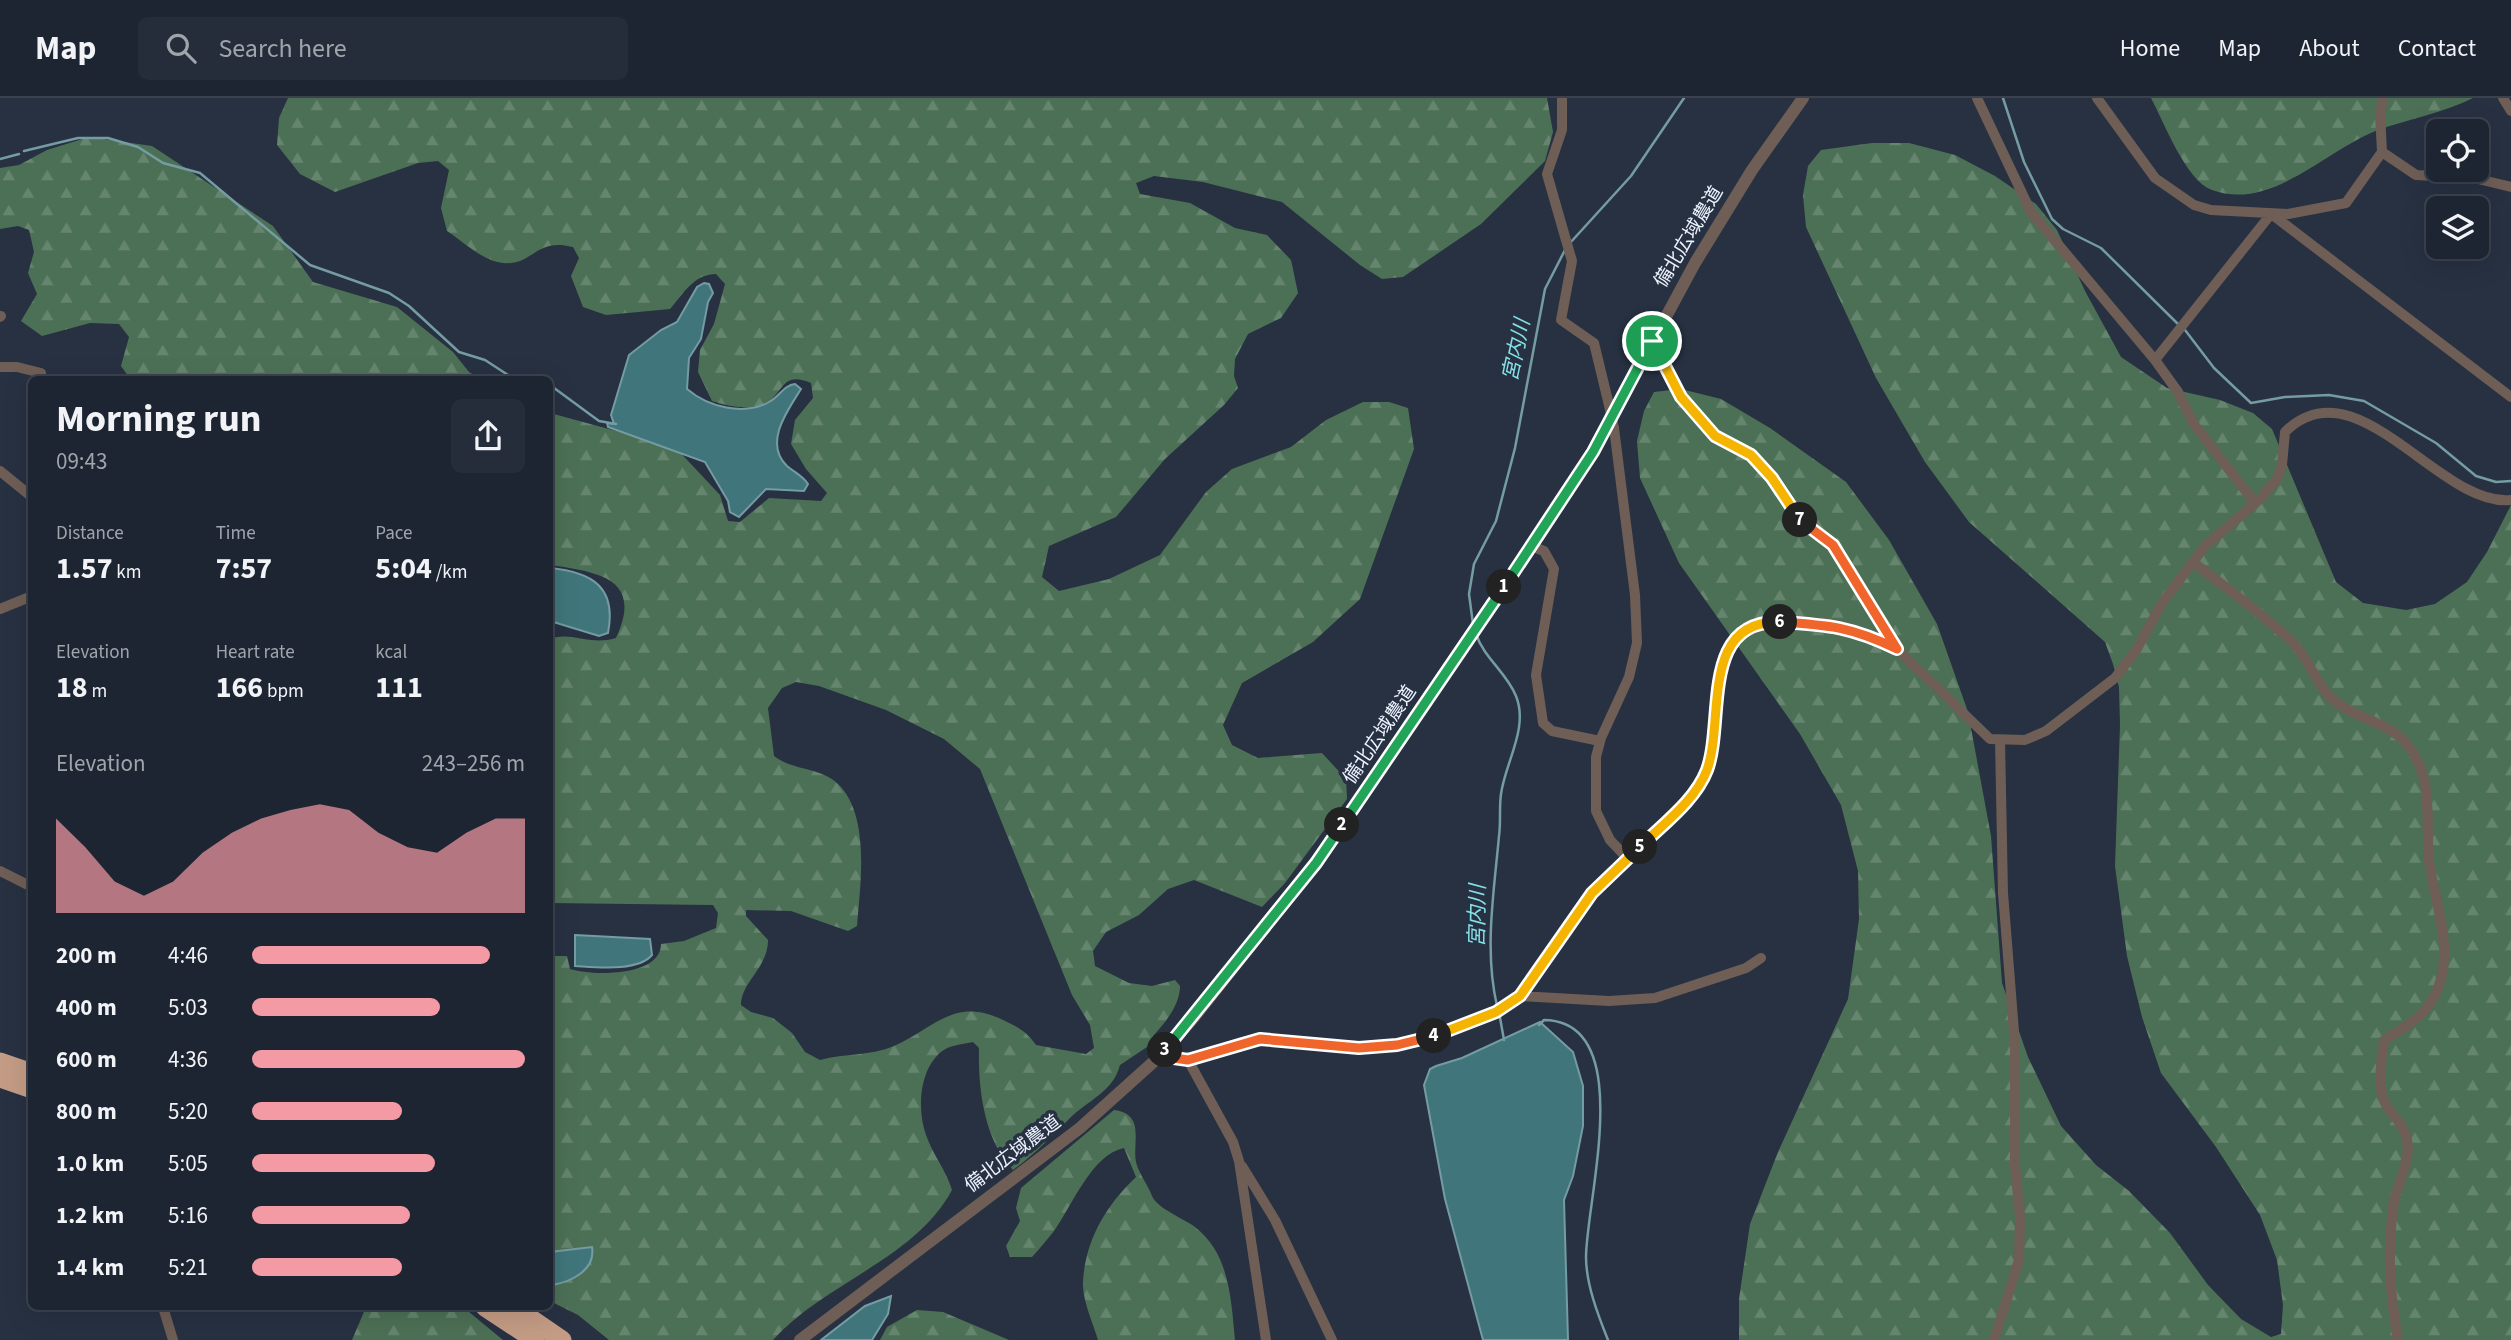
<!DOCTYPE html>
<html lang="en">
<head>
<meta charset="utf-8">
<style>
	body { margin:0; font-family:"Source Sans 3","Noto Sans JP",sans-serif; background:#252d3a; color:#f1f3f6; height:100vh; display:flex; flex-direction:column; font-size:26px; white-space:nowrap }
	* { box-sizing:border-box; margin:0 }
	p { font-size:23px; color:#a0a5ac }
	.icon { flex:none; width:38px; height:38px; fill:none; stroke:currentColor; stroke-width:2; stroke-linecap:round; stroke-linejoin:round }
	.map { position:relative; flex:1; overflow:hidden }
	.drawer { position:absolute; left:28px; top:278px; width:525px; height:934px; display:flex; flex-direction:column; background:#1d2532; border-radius:10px; box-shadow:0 7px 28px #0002,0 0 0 2px #3b424d }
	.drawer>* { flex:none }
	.buttons { position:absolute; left:2426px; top:21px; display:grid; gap:14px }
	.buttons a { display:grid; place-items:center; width:63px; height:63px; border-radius:10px; background:#1d2532; box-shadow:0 7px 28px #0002,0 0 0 2px #3b424d; font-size:35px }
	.pin { position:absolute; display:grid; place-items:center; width:60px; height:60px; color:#fff; margin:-30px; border:4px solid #fff; border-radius:50%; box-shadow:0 2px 7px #0007 }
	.km { position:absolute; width:35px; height:35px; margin:-18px; border-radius:50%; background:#222; color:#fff; font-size:19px; line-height:35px; text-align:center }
	.round { display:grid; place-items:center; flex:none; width:74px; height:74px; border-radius:10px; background:#252d3a }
	.head { display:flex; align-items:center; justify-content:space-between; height:119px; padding:0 28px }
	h1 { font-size:38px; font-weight:700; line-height:52px }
	.figures { display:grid; grid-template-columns:repeat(3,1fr); gap:10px; height:119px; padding:7px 28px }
	.figures div { display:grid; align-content:center }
	.figures b { font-size:30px; font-weight:700 }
	.figures small { font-size:19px; font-weight:400 }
	.figures p { font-size:19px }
	.chart { height:196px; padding:14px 28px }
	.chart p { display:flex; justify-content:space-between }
	.chart svg { width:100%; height:126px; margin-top:7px; fill:#f49aa5; opacity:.7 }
	ul { padding:0 28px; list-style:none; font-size:23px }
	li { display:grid; grid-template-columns:112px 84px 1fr; align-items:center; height:52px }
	li i { height:18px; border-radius:9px; background:#f49aa5 }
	header { display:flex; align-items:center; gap:42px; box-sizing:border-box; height:98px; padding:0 35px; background:#1d2532; border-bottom:2px solid #3b424d }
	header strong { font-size:33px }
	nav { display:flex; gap:38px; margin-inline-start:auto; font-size:24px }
	.search { width:490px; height:63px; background:#252d3a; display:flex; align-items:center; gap:18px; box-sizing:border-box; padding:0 24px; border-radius:10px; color:#a0a5ac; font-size:26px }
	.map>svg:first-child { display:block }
</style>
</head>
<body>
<header>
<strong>Map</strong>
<div class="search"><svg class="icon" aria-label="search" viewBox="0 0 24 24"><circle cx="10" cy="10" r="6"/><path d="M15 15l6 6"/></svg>Search here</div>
<nav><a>Home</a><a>Map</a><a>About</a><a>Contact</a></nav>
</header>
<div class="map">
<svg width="2511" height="1242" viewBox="0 0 2511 1242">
	<defs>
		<pattern id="forest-firs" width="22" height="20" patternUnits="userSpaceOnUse" patternTransform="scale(1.75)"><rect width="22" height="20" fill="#4c7056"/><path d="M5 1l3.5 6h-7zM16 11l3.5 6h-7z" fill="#66856f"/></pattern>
	</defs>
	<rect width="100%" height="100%" fill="#273142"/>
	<path fill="url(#forest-firs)" fill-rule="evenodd" d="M 288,0 L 1547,0 L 1553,34 L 1545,63 L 1481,126 L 1403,179 L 1382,181 L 1360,167 L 1282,104 L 1203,84 L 1154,78 L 1136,85 L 1140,96 L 1190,105 L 1235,130 L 1267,137 L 1291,162 L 1298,195 L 1281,220 L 1248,236 L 1235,261 L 1234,278 L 1238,290 L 1224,307 L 1165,361 L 1116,419 L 1049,448 L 1042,479 L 1059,493 L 1109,481 L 1160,457 L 1206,394 L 1232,371 L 1291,349 L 1326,322 L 1363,304 L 1389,304 L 1408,310 L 1414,351 L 1360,501 L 1313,544 L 1242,585 L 1223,627 L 1232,647 L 1258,660 L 1322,655 L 1346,681 L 1347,701 L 1285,785 L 1262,809 L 1194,782 L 1168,791 L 1139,817 L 1106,834 L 1093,853 L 1095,868 L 1129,885 L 1152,888 L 1175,882 L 1180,888 C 1180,907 1165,925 1153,938 L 1153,945 L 1120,967 C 1113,994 1088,1002 1069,1021 C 1051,1039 1035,1056 1013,1072 C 984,1042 978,991 979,950 L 973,944 C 963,946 949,947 941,954 C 919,972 917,1012 926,1037 C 933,1057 946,1072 952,1092 C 914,1162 825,1184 773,1242 L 609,1242 L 578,1217 L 550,1203 L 550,858 L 567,858 L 570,871 C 592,878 661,879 661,846 L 684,843 L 716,830 L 718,815 L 713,807 L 550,805 L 550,541 C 572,533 588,548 616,540 C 644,480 598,474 550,467 L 550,315 L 675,349 L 720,397 L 728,423 L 740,424 L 769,400 L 821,403 L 827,395 L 806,371 L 791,346 L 795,322 L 813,300 L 811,285 C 779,271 784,300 761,307 C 744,312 728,308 712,303 L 698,274 L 700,252 L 714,226 L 725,186 L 716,176 C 694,176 683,196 670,211 L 606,217 L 583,209 L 571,178 L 579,160 L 573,149 C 538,140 534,163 511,165 C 488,168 465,145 447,133 L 441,110 L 449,72 L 438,63 L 418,65 L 335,94 L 300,76 L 277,47 L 279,20 ZM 796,584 L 819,588 L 886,612 L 944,641 L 980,671 L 1072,897 L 1090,927 L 1094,950 L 1086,956 L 1036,947 C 1026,933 1018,929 1003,922 C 954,898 935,930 894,948 C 871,958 845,955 820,962 L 805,954 L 792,935 L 773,920 L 751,914 L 741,907 C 741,884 768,870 768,842 L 746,818 L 746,812 L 791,813 L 848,833 L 857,828 C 860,788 871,718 838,686 C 821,669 793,673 774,658 L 768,610 L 782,590 Z
		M 2151,0 L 2473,0 C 2443,15 2409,21 2378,32 C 2327,51 2271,114 2212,92 C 2186,83 2164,24 2151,0 Z
		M 89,39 L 152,48 L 273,128 L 313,184 L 397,209 L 453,254 L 469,274 L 482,282 L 131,282 L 121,268 L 129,239 L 119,226 L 90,225 L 42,238 L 21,223 L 37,196 L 28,175 L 34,154 L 29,132 L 18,128 L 0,131 L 0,70 L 19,67 L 47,52 Z
		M 1872,45 L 1909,45 L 1955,57 L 1995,78 L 2036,106 L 2057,132 L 2085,193 L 2121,259 L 2167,290 L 2220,302 L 2253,315 L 2272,331 L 2336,484 L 2363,505 L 2406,512 L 2435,506 L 2467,484 L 2487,454 L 2511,407 L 2511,1242 L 1739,1242 L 1739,1201 L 1750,1126 L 1778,1054 L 1848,901 L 1859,821 L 1858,773 L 1841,707 L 1800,636 L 1679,465 L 1640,380 L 1637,343 L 1644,313 L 1654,294 L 1681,291 L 1721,301 L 1770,330 L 1846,384 L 1889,442 L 1937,526 L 1968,614 L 1991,738 L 2002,885 L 2028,959 L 2061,1028 L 2096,1067 L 2129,1093 L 2170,1135 L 2208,1187 L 2241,1221 L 2271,1239 L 2281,1236 L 2283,1207 L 2277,1162 L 2260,1117 L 2216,1049 L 2161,975 L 2142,919 L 2127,858 L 2115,768 L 2120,627 L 2119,589 L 2113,566 L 2105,544 L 1969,424 L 1925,364 L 1876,280 L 1806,129 L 1803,97 L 1808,68 L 1821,52 Z
		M 1114,1012 C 1146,1016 1132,1045 1136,1064 C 1138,1074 1148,1087 1152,1098 C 1158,1111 1183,1120 1195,1129 C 1230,1156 1231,1202 1235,1242 L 1098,1242 C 1093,1225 1082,1202 1083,1184 C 1085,1143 1106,1107 1136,1079 L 1124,1050 C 1092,1056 1072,1108 1054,1133 C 1047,1142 1040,1150 1032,1159 L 1010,1159 L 1006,1148 L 1020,1123 L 1016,1110 L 1021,1090 Z
		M 366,1209 L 463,1209 L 503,1242 L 352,1242 Z
		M 917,1212 L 943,1214 L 1009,1242 L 880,1242 L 887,1229 Z"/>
	<path fill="#40767b" stroke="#749ca2" stroke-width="2" d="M 704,185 L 709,186 L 713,195 L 708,204 L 701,241 L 689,260 L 687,291 C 708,309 744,318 769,304 C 779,299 784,287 795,286 L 801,291 C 788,312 763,345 787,368 C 795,375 802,377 808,386 L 804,393 L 766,391 L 739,419 L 730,414 L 728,403 L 705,364 L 608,329 L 607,325 L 614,326 L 611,317 L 629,257 L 661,232 L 677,224 L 697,189 Z
		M 550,470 C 592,474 617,489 608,535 L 599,538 L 550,523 Z
		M 575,837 L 650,841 L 652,857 C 638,874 595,869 575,868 Z
		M 1540,924 L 1573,954 L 1583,988 L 1583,1028 L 1573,1078 L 1564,1102 L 1568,1242 L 1483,1242 L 1445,1101 L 1424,987 L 1430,971 L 1436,968 L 1462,960 Z
		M 592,1149 C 596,1173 569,1185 550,1187 L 550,1154 Z
		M 891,1198 L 888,1216 L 872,1242 L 821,1242 L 865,1208 Z"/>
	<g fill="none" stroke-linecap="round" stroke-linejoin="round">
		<path stroke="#749ca2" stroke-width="2.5" d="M 2003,0 L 2024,64 L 2052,121 L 2063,131 L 2101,150 L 2180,228
			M 24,53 L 78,40 L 108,40 L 138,49 L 163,65 L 200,75 L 310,167 L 389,195 L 409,208 L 459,254 L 485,262 L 508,277 L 522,282
			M 0,61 L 19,56
			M 1570,145 L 1631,78 L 1684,0
			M 2185,232 L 2214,270 L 2251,305 L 2285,299 L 2329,297 L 2364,303 L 2436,345 L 2476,378 L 2496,384 L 2511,383
			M 550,287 L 599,323 L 616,326
			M 1473,526 L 1469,496 L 1474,466 L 1496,423 L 1515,350 L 1545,191 L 1566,150
			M 1476,536 C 1484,560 1507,575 1516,598 C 1529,630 1505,665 1501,696 C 1499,710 1501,724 1499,738 C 1494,794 1484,852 1497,908
			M 1499,914 L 1504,942
			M 1539,927 L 1544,922 C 1638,923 1586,1103 1586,1159 C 1586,1186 1598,1217 1608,1242"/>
		<path stroke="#6f5e55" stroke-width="10" d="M 1562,0 L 1562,32 L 1547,76 L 1572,163 L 1561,222 L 1594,245 L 1608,303
			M 1977,0 L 2031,114 L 2155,262 L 2178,294 L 2193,325 L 2255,405
			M 2097,0 L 2155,80 L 2194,107 L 2211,112 L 2288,116 L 2346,105 L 2382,54
			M 2383,0 L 2380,15 L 2382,54 L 2416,77 L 2474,80 L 2511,89
			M 2503,0 L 2511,13
			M 2274,118 L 2511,299
			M 0,219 L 1,218
			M 1652,243 L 1681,298 L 1715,338 L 1751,357 L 1772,380 L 1802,425 L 1833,447 L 1897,551 L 1990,641 L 2025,642 L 2046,633 L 2115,580 L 2135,554 L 2162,505 L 2205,448 L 2260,401 L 2277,381 L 2282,367 L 2285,334 C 2356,263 2440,410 2511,402
			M 2155,262 L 2271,116
			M 0,269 L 17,269 L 41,275
			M 1614,330 L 1635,497 L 1637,545 L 1629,579 L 1601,640 L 1596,659 L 1596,713 L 1610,742 L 1628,761
			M 0,373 L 32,399
			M 1531,448 L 1544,453 L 1554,471 L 1536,577 L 1543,625 L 1552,633 L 1600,643
			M 2193,464 C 2226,490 2262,515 2292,544 C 2309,560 2315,585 2332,601 C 2353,620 2386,623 2405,644 C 2435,678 2425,719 2429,761 C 2434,807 2458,856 2433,901 C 2422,920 2402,931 2384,942 C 2382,963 2375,991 2388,1010 C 2395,1020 2405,1029 2407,1042 C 2411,1066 2396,1086 2393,1109 C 2387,1155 2390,1196 2398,1242
			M 0,511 L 32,498
			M 0,773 L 32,789
			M 1520,898 L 1609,903 L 1655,900 L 1746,870 L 1761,860
			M 1160,958 L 1188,962 L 1242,944 L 1260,941 L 1359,950 L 1397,947 L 1461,929 L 1496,913 L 1520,898 L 1593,795 L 1699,689 C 1712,660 1715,632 1718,601 C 1719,588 1718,576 1722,564 C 1738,512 1823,519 1864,535 C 1875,539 1886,546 1897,551
			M 1188,962 L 1233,1044 L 1239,1063 L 1266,1242
			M 1242,1068 L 1275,1122 L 1332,1242
			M 163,1209 L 173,1242
			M 1994,1242 L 2019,1162 L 2020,1118 L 2015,1068 L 2015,946 L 2003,795 L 2000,642"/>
		<path stroke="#6f5e55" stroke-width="12" d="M 800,1242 L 1080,1030 L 1160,958 L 1195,918 L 1316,765 L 1531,448 L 1593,354 L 1695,165 L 1752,72 L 1803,0"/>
		<path stroke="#c49c85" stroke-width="19" d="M 0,964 L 32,975
			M 0,980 L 32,991
			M 485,1209 L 535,1242
			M 514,1209 L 562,1242"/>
		<path stroke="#6f5e55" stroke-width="10" d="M 1608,303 L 1614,330"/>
	</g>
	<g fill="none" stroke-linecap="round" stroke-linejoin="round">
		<g stroke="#fff" stroke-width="14">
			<path id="split-1" d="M 1504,489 L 1593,354 L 1652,243"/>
		</g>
		<g stroke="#fff" stroke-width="14">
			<path id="split-2" d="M 1342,727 L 1504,489"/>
		</g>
		<g stroke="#fff" stroke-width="14">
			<path id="split-3" d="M 1165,952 L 1316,765 L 1342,727"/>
		</g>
		<g stroke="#fff" stroke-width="14">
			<path id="split-4" d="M 1165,952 L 1160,958 L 1188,962 L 1260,941 L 1359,950 L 1397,947 L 1434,938"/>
		</g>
		<g stroke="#fff" stroke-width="14">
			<path id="split-5" d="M 1434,938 L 1496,914 L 1520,898 L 1592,795 L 1640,749"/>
		</g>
		<g stroke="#fff" stroke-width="14">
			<path id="split-6" d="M 1640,749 C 1663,726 1695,703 1707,672 C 1725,623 1699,522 1780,524"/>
		</g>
		<g stroke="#fff" stroke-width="14">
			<path id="split-7" d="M 1780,524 C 1829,527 1852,529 1897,551 L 1833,447 L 1800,422"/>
		</g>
		<g stroke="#fff" stroke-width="14">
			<path id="split-8" d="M 1652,243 L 1681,299 L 1715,338 L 1751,357 L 1772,380 L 1800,422"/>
		</g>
		<use href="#split-1" stroke="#22a559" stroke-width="9"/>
		<use href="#split-2" stroke="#22a559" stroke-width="9"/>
		<use href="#split-3" stroke="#22a559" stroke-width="9"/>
		<use href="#split-4" stroke="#f0652b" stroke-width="9"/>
		<use href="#split-5" stroke="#f5b400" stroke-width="9"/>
		<use href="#split-6" stroke="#f5b400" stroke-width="9"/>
		<use href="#split-7" stroke="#f0652b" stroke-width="9"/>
		<use href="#split-8" stroke="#f5b400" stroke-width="9"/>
	</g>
	<g text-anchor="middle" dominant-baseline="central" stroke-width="7" stroke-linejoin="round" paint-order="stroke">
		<g font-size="19" fill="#ecf3fe" stroke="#273142">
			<text transform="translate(1689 139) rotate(-59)">備北広域農道</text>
			<text transform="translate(1380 637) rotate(-56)">備北広域農道</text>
			<text transform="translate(1013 1056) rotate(-37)">備北広域農道</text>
		</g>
		<g font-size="21" font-style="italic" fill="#85e0e8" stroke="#273142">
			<text transform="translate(1516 252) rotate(-78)">宮内川</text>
			<text transform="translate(1477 818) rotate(-89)">宮内川</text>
		</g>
	</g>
</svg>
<div class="buttons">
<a><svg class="icon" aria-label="locate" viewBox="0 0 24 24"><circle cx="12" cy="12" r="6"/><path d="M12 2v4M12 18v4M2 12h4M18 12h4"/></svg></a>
<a><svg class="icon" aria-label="layers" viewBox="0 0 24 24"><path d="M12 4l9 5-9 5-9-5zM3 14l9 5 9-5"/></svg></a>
</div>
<div class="pin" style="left:1652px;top:243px;background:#1e9e55"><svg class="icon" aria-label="arrive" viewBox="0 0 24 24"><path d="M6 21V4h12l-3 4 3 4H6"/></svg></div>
<b class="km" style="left:1504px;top:489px">1</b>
<b class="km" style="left:1342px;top:727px">2</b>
<b class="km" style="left:1165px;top:952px">3</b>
<b class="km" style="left:1434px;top:938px">4</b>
<b class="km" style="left:1640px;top:749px">5</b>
<b class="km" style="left:1780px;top:524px">6</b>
<b class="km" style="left:1800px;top:422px">7</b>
<section class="drawer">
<div class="head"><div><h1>Morning run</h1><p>09:43</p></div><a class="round"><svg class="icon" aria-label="share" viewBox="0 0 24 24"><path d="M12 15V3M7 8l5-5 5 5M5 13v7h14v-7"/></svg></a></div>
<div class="figures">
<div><p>Distance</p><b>1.57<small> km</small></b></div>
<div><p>Time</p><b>7:57</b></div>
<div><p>Pace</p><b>5:04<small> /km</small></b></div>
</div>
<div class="figures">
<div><p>Elevation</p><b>18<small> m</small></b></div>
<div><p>Heart rate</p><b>166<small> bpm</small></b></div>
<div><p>kcal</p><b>111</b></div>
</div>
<div class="chart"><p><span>Elevation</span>243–256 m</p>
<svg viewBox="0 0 160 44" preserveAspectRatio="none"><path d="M0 44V11L10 21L20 33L30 38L40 33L50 23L60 16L70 11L80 8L90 6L100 8L110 16L120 21L130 23L140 16L150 11L160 11V44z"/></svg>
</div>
<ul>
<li><b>200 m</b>4:46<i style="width:87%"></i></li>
<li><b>400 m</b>5:03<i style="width:69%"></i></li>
<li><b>600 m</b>4:36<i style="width:100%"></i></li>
<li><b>800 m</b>5:20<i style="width:55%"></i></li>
<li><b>1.0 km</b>5:05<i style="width:67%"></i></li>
<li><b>1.2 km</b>5:16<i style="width:58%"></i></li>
<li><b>1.4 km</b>5:21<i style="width:55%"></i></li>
</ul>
</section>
</div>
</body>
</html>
